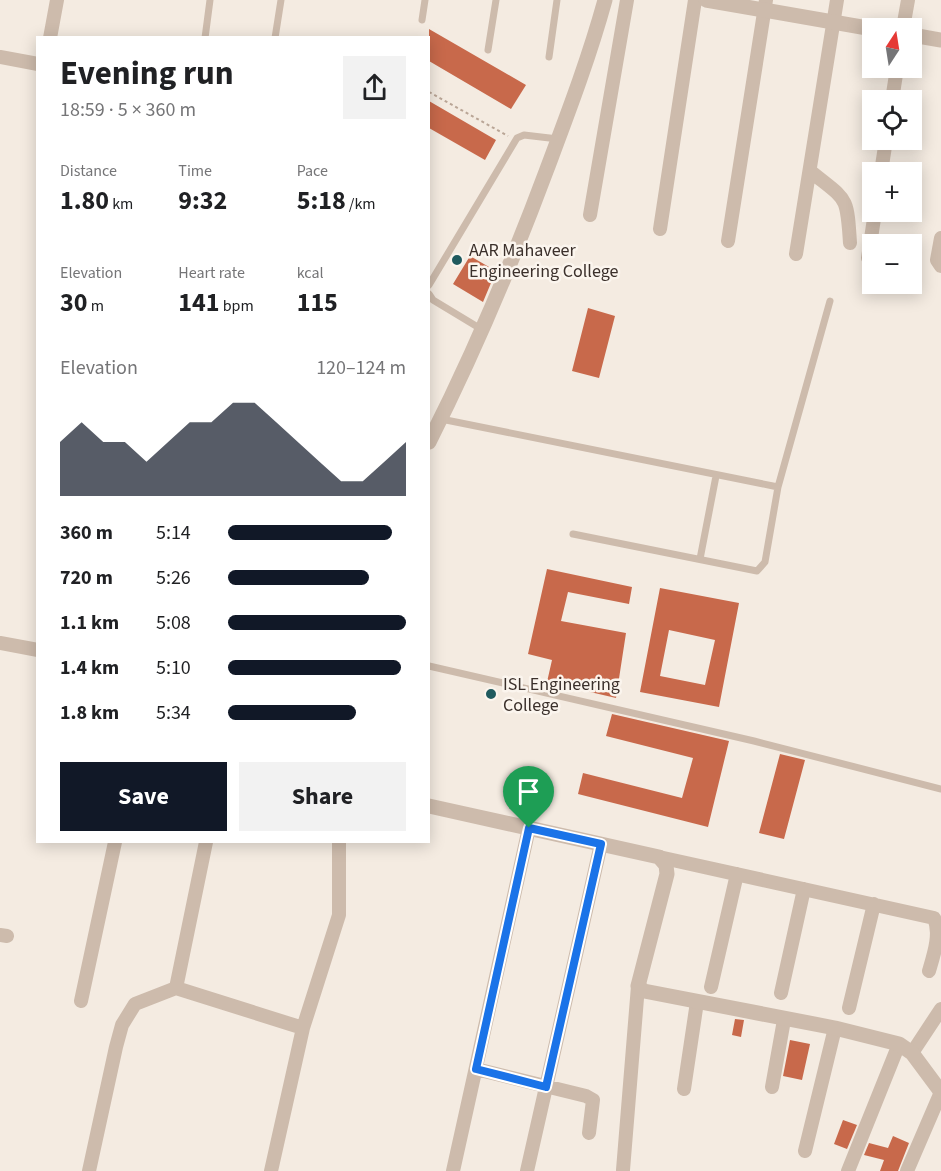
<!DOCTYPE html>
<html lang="en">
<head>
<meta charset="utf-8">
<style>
	body { margin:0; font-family:"Source Sans 3",sans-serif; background:#f2f2f2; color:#202124; height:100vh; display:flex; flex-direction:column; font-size:22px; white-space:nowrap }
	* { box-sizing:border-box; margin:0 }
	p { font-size:20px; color:#757577 }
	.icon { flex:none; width:33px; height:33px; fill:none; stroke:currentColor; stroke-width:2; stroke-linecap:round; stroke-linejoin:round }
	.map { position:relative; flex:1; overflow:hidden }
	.panel { position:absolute; left:36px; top:36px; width:394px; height:807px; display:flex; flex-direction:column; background:#fff; border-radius:0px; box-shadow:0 3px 15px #0003 }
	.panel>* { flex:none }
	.needle { width:39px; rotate:12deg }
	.controls { position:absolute; left:862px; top:18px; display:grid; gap:12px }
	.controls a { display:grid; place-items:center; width:60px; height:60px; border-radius:0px; background:#fff; box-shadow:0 3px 15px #0003; font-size:30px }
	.pin { position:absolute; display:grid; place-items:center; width:51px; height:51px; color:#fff; margin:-62px -26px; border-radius:50% 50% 50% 0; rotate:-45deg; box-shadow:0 0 6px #0007 }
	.pin .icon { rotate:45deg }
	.round { display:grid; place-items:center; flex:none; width:63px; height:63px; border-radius:0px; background:#f2f2f2 }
	.summary { display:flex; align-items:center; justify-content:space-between; height:102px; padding:0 24px }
	h1 { font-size:33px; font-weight:700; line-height:45px }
	.figures { display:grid; grid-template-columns:repeat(3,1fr); gap:9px; height:102px; padding:6px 24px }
	.figures div { display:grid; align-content:center }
	.figures b { font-size:26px; font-weight:700 }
	.figures small { font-size:16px; font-weight:400 }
	.figures p { font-size:16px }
	.chart { height:168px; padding:12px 24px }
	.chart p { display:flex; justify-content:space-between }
	.chart svg { width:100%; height:108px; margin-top:6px; fill:#111827; opacity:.7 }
	.action { display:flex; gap:12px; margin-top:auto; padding:12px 24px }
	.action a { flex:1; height:69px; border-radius:0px; background:#111827; color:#fff; font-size:24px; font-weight:700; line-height:69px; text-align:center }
	.action a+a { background:#f2f2f2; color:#202124 }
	ul { padding:0 24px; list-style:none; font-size:20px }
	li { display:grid; grid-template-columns:96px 72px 1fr; align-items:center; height:45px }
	li i { height:15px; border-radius:8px; background:#111827 }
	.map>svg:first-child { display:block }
</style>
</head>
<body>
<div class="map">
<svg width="941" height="1171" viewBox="0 0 941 1171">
	<rect width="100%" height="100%" fill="#f4ebe1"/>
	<path fill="#c8694b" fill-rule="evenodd" d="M 429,29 L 526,85 L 511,109 L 429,61 Z
		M 429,101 L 496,140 L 485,160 L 429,128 Z
		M 470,256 L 496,271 L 483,302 L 453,284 Z
		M 588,308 L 615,316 L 599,378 L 572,371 Z
		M 547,569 L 632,587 L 629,604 L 568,592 L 561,621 L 626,633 L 616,698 L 547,682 L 552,660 L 528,654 Z
		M 660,588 L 739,603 L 719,707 L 640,692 ZM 669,630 L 715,640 L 705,685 L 660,676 Z
		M 612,714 L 729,741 L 708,827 L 578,794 L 583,773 L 682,798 L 693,758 L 606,736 Z
		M 780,754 L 805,760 L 784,839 L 759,833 Z
		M 735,1019 L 744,1020 L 741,1037 L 732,1035 Z
		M 790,1040 L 810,1044 L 802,1080 L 783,1076 Z
		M 843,1120 L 857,1125 L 847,1149 L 834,1144 Z
		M 893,1136 L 909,1143 L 898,1171 L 880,1171 L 884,1160 L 864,1155 L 869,1143 L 888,1148 Z"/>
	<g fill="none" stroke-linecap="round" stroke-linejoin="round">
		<path stroke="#b9a596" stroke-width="2" stroke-dasharray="3 3" stroke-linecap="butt" d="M 429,92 L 508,136"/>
		<path stroke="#cdbbac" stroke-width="7" d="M 422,20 L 425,0
			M 205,38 L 210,0
			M 275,38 L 281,0
			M 488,50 L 496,0
			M 549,57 L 557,0
			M 429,285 L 517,138 L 524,135 L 558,139
			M 429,294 L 433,300 L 481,329
			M 441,419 L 778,487 L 765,562 L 757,571 L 573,534
			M 778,487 L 830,301
			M 700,559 L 716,476
			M 429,666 L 754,741 L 941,789"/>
		<path stroke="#cdbbac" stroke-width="14" d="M 903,28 L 908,0
			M 50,38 L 57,0
			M 0,57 L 38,64
			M 892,100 L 897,68
			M 810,171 C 847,201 847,194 850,243
			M 881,172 L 886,140
			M 590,215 L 627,0
			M 660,229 L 695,0
			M 941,238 L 937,260 L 941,266
			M 728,241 L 766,0
			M 796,254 L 837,0
			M 868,258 L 875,212
			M 0,643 L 38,650
			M 659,857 L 934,918 C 941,933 934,954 929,971
			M 0,935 L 7,936
			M 711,987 L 737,874
			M 176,988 L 206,842
			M 781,993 L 804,889
			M 81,1001 L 115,842
			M 849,1008 L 874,904
			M 912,1053 L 941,1009
			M 476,1069 L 586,1096 L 593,1100 L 589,1133
			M 772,1087 L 784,1020
			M 684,1089 L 697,1002
			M 805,1151 L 835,1028
			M 623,1170 L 638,986
			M 89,1171 L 116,1047 L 122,1025 L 135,1004 L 176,988 L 303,1028
			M 271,1171 L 303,1028 L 339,915 L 339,842
			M 453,1171 L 529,828
			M 527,1171 L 601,844
			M 848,1171 L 899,1044
			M 907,1171 L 941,1092"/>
		<path stroke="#cdbbac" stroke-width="15" d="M 706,0 L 873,29
			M 912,35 L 941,40
			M 429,442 C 474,353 512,263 547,169 C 568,113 589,58 605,0
			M 429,806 L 659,857 L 666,865 L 667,874 L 638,986 L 644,991 L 835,1028 L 899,1044 L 912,1053 L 941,1092"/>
	</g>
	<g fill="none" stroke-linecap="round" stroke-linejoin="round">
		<g stroke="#fff" stroke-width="12">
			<path id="route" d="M 529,828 L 601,844 L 546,1087 L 476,1069 Z"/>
		</g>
		<use href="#route" stroke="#1a73e8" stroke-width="8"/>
	</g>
	<g fill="#1f5a5e" stroke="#fbf5ee" stroke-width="2">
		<circle cx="457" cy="260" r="6"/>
		<circle cx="491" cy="694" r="6"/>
	</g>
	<g text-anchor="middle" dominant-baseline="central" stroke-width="5" stroke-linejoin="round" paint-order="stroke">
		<g font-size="18" fill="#3b302b" stroke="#fbf5ee" text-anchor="start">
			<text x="469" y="250">AAR Mahaveer<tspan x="469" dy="21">Engineering College</tspan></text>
			<text x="503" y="684">ISL Engineering<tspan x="503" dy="21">College</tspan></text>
		</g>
	</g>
</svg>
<div class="controls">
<a><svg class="needle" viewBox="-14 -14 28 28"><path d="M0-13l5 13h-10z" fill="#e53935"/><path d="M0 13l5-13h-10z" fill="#757577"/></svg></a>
<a><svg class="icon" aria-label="locate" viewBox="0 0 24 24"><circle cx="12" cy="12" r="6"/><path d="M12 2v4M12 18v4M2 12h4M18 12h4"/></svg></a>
<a>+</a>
<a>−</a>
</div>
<div class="pin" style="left:529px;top:828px;background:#1e9e55"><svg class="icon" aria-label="arrive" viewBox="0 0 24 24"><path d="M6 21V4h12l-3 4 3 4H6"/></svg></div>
<section class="panel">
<div class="summary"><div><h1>Evening run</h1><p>18:59 · 5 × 360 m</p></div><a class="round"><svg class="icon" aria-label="share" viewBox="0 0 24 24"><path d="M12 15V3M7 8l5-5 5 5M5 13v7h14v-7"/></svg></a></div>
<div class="figures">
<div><p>Distance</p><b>1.80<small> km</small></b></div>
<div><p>Time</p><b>9:32</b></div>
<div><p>Pace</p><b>5:18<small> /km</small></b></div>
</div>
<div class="figures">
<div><p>Elevation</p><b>30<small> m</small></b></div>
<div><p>Heart rate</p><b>141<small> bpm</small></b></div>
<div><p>kcal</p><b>115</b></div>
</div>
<div class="chart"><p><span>Elevation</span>120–124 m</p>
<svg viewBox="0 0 160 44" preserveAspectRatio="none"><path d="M0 44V22L10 14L20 22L30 22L40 30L50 22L60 14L70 14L80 6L90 6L100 14L110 22L120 30L130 38L140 38L150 30L160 22V44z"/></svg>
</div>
<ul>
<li><b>360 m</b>5:14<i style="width:92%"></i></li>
<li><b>720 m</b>5:26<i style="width:79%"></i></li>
<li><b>1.1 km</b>5:08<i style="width:100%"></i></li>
<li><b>1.4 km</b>5:10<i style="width:97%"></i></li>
<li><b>1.8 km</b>5:34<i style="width:72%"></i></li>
</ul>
<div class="action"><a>Save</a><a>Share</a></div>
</section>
</div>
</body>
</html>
